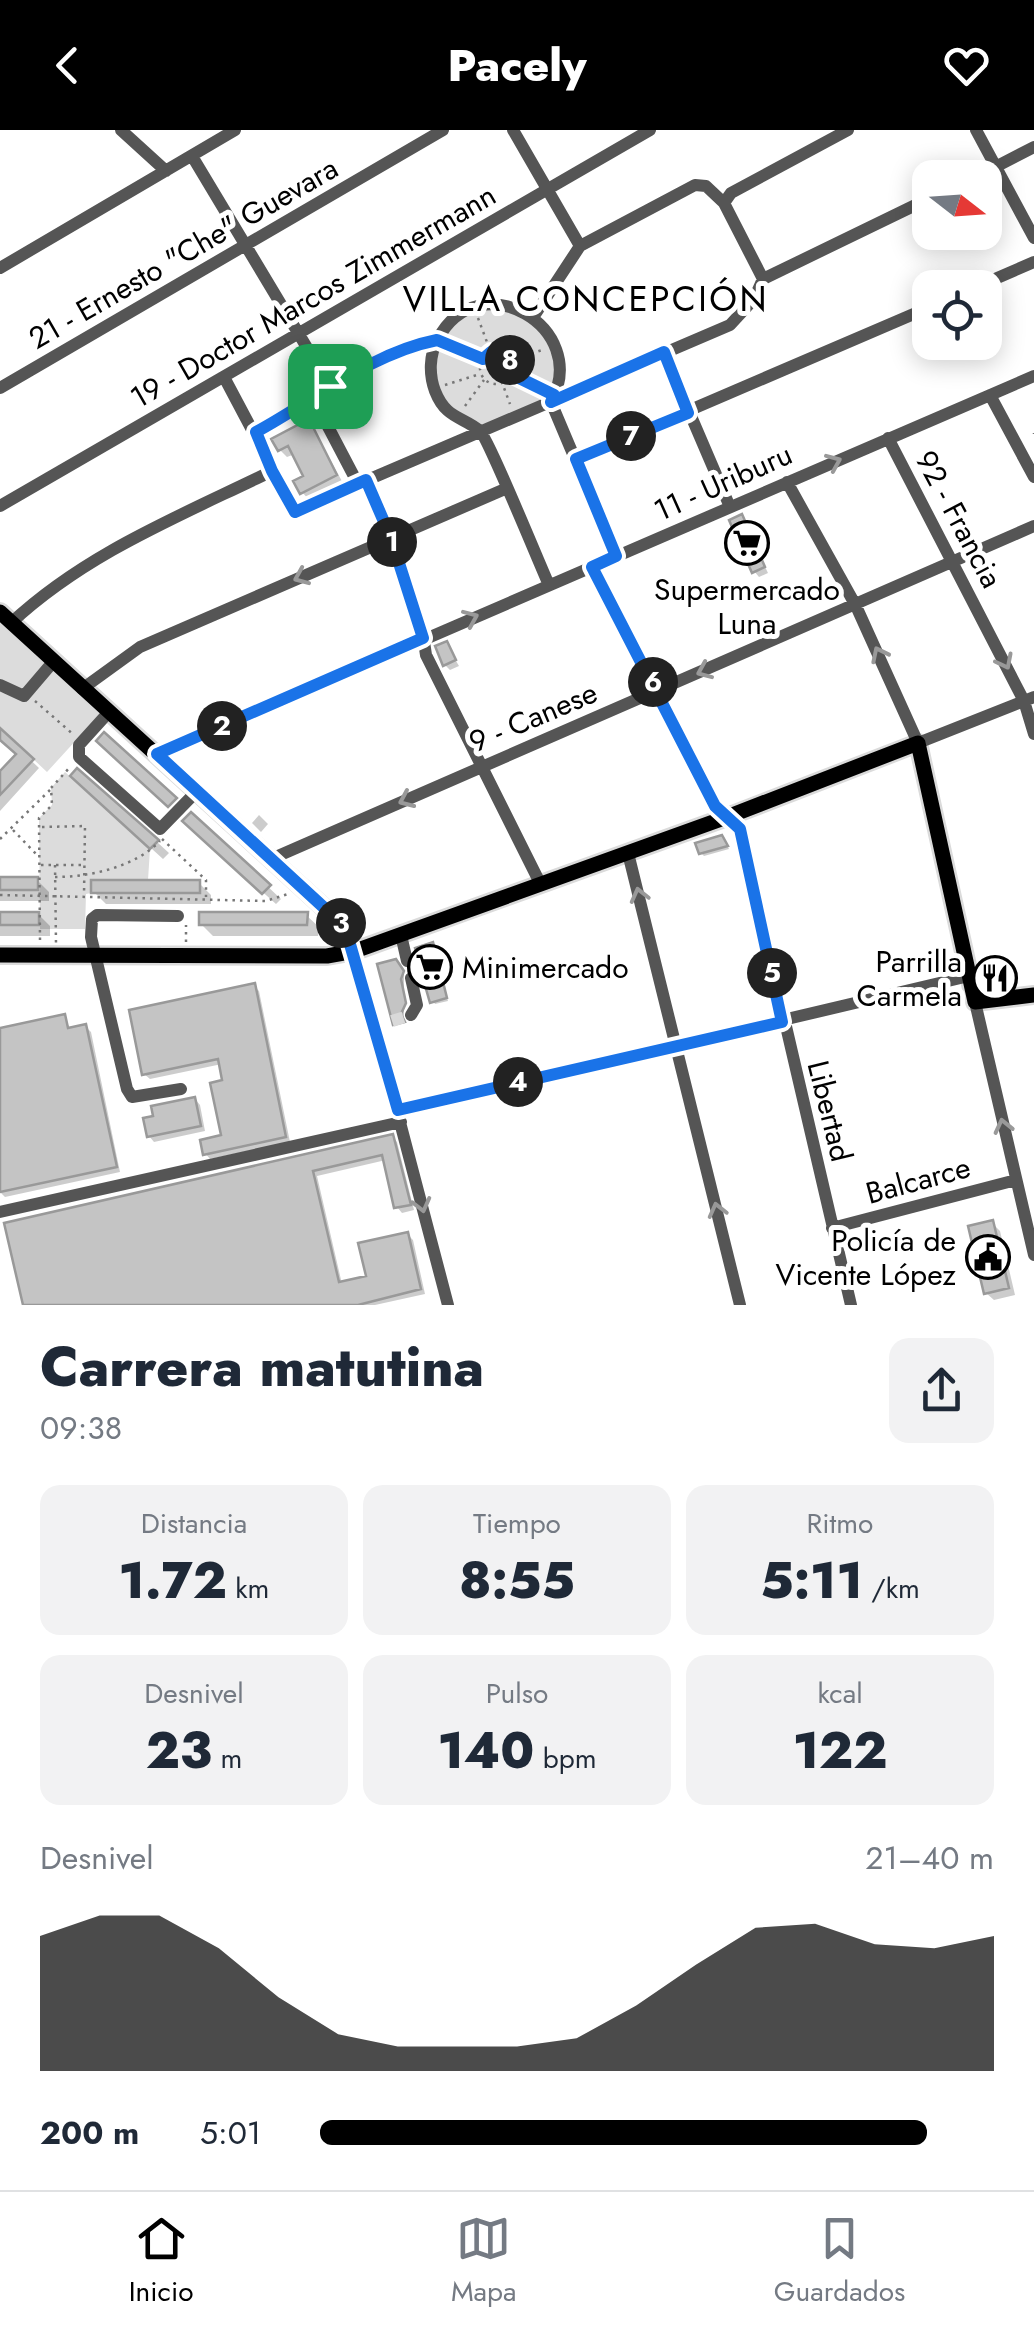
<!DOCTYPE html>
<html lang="es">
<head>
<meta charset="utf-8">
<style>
	body { margin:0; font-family:Jost,sans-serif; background:#f2f2f3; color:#1f2937; height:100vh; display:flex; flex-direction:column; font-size:38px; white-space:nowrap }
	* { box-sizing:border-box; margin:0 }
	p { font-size:32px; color:#747a83 }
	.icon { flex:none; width:55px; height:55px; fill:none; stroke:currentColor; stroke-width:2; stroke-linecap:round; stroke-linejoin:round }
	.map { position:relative; height:1175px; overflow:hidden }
	.panel { display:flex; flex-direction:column; background:#fff; flex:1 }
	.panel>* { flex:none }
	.needle { width:65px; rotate:107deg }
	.controls { position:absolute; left:912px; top:30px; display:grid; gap:20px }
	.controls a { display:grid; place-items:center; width:90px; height:90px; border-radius:20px; background:#fff; box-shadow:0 5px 25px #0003; font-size:50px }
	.pin { position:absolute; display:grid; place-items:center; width:85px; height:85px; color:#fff; margin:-42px; border-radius:20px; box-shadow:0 5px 15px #0006 }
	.km { position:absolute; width:50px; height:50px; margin:-25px; border-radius:50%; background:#222; color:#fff; font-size:28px; line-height:50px; text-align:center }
	.round { display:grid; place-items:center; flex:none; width:105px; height:105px; border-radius:20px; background:#f2f2f3 }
	.head { display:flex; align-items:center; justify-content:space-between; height:170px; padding:0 40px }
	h1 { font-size:55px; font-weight:800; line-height:75px }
	.figures { display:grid; grid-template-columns:repeat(3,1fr); gap:15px; height:170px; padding:10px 40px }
	.figures div { display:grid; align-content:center; border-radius:20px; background:#f2f2f3; text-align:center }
	.figures b { font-size:50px; font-weight:800 }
	.figures small { font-size:28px; font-weight:400 }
	.figures p { font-size:28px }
	.chart { height:280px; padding:20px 40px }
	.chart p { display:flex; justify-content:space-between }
	.chart svg { width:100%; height:180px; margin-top:10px; fill:#000; opacity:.7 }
	ul { padding:0 40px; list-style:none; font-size:32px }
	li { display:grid; grid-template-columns:160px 120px 1fr; align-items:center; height:75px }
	li i { height:25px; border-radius:12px; background:#000 }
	header { display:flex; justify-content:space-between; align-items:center; height:130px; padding:0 40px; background:#000; color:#fff; font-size:45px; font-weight:800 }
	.menu { display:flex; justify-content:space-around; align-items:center; height:140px; border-top:2px solid #e0e1e3; background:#fff; font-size:28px; color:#747a83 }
	.menu a { display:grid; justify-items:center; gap:5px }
	.menu .selected { color:#000 }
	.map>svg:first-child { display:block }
</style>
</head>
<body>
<header><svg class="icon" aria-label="back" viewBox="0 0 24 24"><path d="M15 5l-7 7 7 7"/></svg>Pacely<svg class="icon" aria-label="heart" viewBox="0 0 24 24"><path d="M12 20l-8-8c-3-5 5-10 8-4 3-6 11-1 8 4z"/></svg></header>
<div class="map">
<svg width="1034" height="1175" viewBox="0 0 1034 1175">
	<rect width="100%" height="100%" fill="#fff"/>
	<path fill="#dcdcdc" d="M 506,174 L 554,211 L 554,265 L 481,301 L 437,266 L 437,210 L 466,180 Z
		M 0,489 L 100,584 L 47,642 L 0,598 Z
		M 65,642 L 150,719 L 148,750 L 92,750 L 91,763 L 86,764 L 85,799 L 40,799 L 39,688 L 52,675 L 51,658 Z"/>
	<path fill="#0003" d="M 309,292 L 343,353 L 309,370 L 302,362 L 306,347 L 295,324 L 287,327 L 280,320 Z
		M 741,387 L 768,443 L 759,447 L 754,441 Z
		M 446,514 L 459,536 L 450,540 L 445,535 Z
		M 0,601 L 39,638 L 0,681 L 0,645 L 19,624 L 0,607 Z
		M 85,658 L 157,712 L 169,723 L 163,729 Z
		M 191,685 L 281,769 L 276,774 L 197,703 Z
		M 259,685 L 268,694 L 261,702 L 252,693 Z
		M 725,711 L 729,719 L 704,726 L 701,723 Z
		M 0,750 L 37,750 L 49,762 L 49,771 L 0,771 Z
		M 199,753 L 211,765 L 211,774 L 106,774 L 94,762 Z
		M 0,784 L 38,784 L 50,796 L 50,806 L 0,806 Z
		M 306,785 L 319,797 L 318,806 L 213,806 L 201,794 Z
		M 432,815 L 448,871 L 435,874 L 433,871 Z
		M 396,832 L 404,844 L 404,893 L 396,895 Z
		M 254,856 L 259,861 L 290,1012 L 210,1029 L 205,1023 L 224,1007 L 222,934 L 150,949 L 144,944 Z
		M 64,887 L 71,900 L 86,897 L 91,902 L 120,1042 L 5,1067 L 0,1062 L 0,901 Z
		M 195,969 L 200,975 L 205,1001 L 154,1012 L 149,1006 Z
		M 392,1007 L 397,1012 L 414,1080 L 402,1083 L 397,1077 L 386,1030 L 317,1046 L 342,1154 L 369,1148 L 408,1105 L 413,1110 L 425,1164 L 375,1175 L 25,1175 L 7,1095 Z
		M 992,1093 L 1000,1101 L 1015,1165 L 994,1170 L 986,1163 Z"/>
	<path fill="#c4c4c4" stroke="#999" stroke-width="2.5" d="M 309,289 L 337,345 L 300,364 L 293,351 L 303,346 L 288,316 L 278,321 L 271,309 Z
		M 742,384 L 765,437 L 752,443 L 729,390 Z
		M 447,511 L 456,530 L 443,536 L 435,516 Z
		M 0,598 L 34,629 L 0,665 L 0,641 L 16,624 L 0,610 Z
		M 104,602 L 177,668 L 168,677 L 96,611 Z
		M 77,638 L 159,710 L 150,719 L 70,646 Z
		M 191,682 L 271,755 L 262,764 L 182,691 Z
		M 722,705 L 728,716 L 699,724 L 695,713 Z
		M 0,747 L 38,747 L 38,760 L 0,760 Z
		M 91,750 L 200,750 L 200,763 L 91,763 Z
		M 0,782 L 39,782 L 39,795 L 0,795 Z
		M 199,782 L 308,782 L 307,795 L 199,795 Z
		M 433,812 L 447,868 L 430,873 L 422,845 L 414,838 L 418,828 L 415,818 Z
		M 396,829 L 404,841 L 401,849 L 406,873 L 401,884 L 405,892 L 393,895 L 377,834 Z
		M 255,853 L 286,1007 L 203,1025 L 200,1010 L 221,1005 L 210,953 L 222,950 L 218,929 L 142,945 L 129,880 Z
		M 65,884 L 68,898 L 86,894 L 117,1037 L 0,1062 L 0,898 Z
		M 195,967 L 201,996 L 147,1007 L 143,988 L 153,986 L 151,976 Z
		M 393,1004 L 411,1075 L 394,1078 L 382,1025 L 313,1041 L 339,1152 L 366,1146 L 358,1113 L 408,1102 L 421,1159 L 358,1175 L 23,1175 L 4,1093 Z
		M 993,1090 L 1009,1158 L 984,1164 L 968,1096 Z"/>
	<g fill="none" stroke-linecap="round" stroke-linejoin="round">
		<path stroke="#d9d9d9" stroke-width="12" stroke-dasharray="12 6" stroke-linecap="butt" d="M 392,891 L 411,885"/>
		<g stroke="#dbdbdb" stroke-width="20">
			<path id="major" d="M 0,482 L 332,785 L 345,797 L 355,821
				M 0,825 L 327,826 L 355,821 L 727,687 L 918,613 L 975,872 L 1034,865"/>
		</g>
		<path stroke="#777" stroke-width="2.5" stroke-dasharray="2.5 5" stroke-linecap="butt" d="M 478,188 L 510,274
			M 447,214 L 481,229
			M480 238a16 16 0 1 1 32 0a16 16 0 1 1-32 0Z
			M 510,231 L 545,219
			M 512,244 L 541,258
			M 445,255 L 480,244
			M 465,276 L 484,250
			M 1034,303 L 1034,304
			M 35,571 L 74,605
			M 42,697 L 85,696 L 84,765
			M 13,700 L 38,726
			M 0,709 L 50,660
			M 162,709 L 206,750 L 206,767
			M 41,735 L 83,735
			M 55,735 L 56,814
			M 55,747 C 90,747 135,737 160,711
			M 0,765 L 266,771 L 288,764
			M 40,810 L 39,688 L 52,675 L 51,658 L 71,636
			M 186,812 L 186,795"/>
		<path stroke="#555" stroke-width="12" d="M 121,0 L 166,41
			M 513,0 L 580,116
			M 976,0 L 1034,108
			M 192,26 L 330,256
			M 974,48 L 1034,17
			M 724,73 L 731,63 L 848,0
			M 724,73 L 763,149
			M 0,138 L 235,0
			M 763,149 L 930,68
			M 974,158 L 1034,132
			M 534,186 L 580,116 L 695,55 L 706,56 L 724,73
			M 664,223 L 730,377
			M 224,247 L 295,381 L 730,195 L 754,169 L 763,149
			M 0,258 L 443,0
			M 990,265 L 1034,347
			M 314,270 L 357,352
			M 257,302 C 315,270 371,223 437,210
			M 888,308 L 1024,571 L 1034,604
			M 576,329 L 930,177
			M 366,351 L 421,492 L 426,525 L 541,755
			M 787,352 L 856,476 L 918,613 L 1034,567
			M 0,376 L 650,0
			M 592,437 L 715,676 L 740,699 L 851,1175
			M 549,455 C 540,435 488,308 480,301 C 462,286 446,289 435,261 C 429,245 429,225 438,209 C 478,132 592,197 551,272 L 616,426
			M 11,493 C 86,423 180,386 272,341
			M 0,555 L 24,566 L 53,532
			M 82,559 L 140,517 L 505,359
			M 108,583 L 79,615 L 79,627 L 160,699 L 197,661
			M 157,625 L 1034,246
			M 628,723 L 740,1175
			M 271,729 L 1034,396
			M 178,786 L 97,785 L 92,789 L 91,807 L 127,959 L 132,967 L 181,959
			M 401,805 L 407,831
			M 355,821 L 448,1175
			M 411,848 L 417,875 L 411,885
			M 975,872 L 1034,1125
			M 398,981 L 969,846
			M 0,1082 L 401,992
			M 832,1098 L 1016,1050"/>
		<use href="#major" stroke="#000" stroke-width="15"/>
	</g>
	<defs><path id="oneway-chevron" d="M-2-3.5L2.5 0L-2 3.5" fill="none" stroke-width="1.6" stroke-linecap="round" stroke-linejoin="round" transform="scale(2.5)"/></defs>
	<g stroke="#999">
		<use href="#oneway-chevron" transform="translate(834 332) rotate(-23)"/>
		<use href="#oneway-chevron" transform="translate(301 447) rotate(157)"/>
		<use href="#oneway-chevron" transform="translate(471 488) rotate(-23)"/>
		<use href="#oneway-chevron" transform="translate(879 524) rotate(-116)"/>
		<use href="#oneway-chevron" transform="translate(1005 532) rotate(63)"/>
		<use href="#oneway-chevron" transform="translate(704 541) rotate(157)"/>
		<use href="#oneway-chevron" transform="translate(406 670) rotate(156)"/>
		<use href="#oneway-chevron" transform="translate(639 765) rotate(-104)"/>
		<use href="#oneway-chevron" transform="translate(1003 996) rotate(-103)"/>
		<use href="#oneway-chevron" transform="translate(422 1075) rotate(76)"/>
		<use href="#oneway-chevron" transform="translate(717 1080) rotate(-104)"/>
	</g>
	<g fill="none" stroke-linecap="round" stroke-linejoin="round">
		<g stroke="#fff" stroke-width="20">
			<path id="route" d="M 437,210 L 483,229 L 491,222 L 504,224 L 511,233 L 511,244 L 554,265 L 551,272 L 664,222 L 688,283 L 576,329 L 616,426 L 592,437 L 715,676 L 740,699 L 782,892 L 398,980 L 345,797 L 157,624 L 423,508 L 391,408 L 366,350 L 295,382 L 272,341 L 256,302 C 315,270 371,223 437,210 Z"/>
		</g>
		<use href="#route" stroke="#1a73e8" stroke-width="12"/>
	</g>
	<defs>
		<g id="supermarket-ring" transform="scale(2.25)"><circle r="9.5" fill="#fff" stroke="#000" stroke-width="1.5"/><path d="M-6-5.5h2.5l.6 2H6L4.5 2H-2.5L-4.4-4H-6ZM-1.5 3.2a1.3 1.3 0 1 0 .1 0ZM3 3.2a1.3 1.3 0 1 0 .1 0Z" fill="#000"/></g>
		<g id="restaurant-ring" transform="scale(2.25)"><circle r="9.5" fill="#fff" stroke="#000" stroke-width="1.5"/><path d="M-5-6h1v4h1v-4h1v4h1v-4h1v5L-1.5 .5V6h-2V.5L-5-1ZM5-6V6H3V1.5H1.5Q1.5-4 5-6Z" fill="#000"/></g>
		<g id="civic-ring" transform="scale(2.25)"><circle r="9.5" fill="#fff" stroke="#000" stroke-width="1.5"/><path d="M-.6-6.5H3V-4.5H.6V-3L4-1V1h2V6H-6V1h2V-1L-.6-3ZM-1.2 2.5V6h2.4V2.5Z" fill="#000"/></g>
	</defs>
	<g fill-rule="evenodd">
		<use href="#supermarket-ring" x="747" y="413"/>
		<use href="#supermarket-ring" x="430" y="837"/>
		<use href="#restaurant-ring" x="995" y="848"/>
		<use href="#civic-ring" x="988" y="1127"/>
	</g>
	<g text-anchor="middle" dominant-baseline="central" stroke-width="10" stroke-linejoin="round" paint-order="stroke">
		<g font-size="30" fill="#000" stroke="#fff">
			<text transform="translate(183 123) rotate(-30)">21 - Ernesto "Che" Guevara</text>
			<text transform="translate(313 166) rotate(-30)">19 - Doctor Marcos Zimmermann</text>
			<text transform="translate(723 352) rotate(-24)">11 - Uriburu</text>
			<text transform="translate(959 389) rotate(62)">92 - Francia</text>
			<text transform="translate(533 587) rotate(-23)">9 - Canese</text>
			<text transform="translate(830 981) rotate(76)">Libertad</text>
			<text transform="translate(918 1050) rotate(-15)">Balcarce</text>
		</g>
		<g font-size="30" fill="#000" stroke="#fff" text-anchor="end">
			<text x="747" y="459" text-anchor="middle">Supermercado<tspan x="747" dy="34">Luna</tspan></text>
			<text x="962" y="831">Parrilla<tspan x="962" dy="34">Carmela</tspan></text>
			<text x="462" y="837" text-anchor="start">Minimercado</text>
			<text x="956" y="1110">Policía de<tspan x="956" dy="34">Vicente López</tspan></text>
		</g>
		<g font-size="35" letter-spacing="2.5" fill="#000" stroke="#fff">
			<text x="586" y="169">VILLA CONCEPCIÓN</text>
		</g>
	</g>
</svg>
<div class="controls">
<a><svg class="needle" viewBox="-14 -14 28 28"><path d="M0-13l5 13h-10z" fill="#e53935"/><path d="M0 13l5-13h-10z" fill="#747a83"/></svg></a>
<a><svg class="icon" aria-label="locate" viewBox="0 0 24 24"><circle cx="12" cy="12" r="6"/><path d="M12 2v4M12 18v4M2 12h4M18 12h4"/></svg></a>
</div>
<div class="pin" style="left:330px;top:256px;background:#1e9e55"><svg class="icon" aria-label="arrive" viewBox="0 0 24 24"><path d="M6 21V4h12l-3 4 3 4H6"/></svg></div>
<b class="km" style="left:392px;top:412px">1</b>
<b class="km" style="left:222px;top:596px">2</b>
<b class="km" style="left:341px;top:793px">3</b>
<b class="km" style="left:518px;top:952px">4</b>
<b class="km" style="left:772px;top:843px">5</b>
<b class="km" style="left:653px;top:552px">6</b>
<b class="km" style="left:631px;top:306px">7</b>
<b class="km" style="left:510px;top:230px">8</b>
</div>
<section class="panel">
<div class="head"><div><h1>Carrera matutina</h1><p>09:38</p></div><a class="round"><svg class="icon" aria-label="share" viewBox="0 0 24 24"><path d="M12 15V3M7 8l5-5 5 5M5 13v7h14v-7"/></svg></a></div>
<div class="figures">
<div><p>Distancia</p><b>1.72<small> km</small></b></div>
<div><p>Tiempo</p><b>8:55</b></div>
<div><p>Ritmo</p><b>5:11<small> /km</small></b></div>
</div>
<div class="figures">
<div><p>Desnivel</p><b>23<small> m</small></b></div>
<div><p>Pulso</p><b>140<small> bpm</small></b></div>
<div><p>kcal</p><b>122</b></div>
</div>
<div class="chart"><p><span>Desnivel</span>21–40 m</p>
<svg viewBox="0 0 160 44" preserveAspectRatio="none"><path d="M0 44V11L10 6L20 6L30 14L40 26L50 35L60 38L70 38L80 38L90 36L100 28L110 18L120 9L130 8L140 13L150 14L160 11V44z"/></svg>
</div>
<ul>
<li><b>200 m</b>5:01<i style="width:90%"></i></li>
</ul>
</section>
<nav class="menu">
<a class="selected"><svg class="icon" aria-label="home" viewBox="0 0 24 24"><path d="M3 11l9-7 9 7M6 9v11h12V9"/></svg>Inicio</a>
<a><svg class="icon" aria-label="map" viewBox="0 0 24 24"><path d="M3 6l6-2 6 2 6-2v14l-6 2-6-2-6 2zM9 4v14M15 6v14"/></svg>Mapa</a>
<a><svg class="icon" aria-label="saved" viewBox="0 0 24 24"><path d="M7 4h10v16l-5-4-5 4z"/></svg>Guardados</a>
</nav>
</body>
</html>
